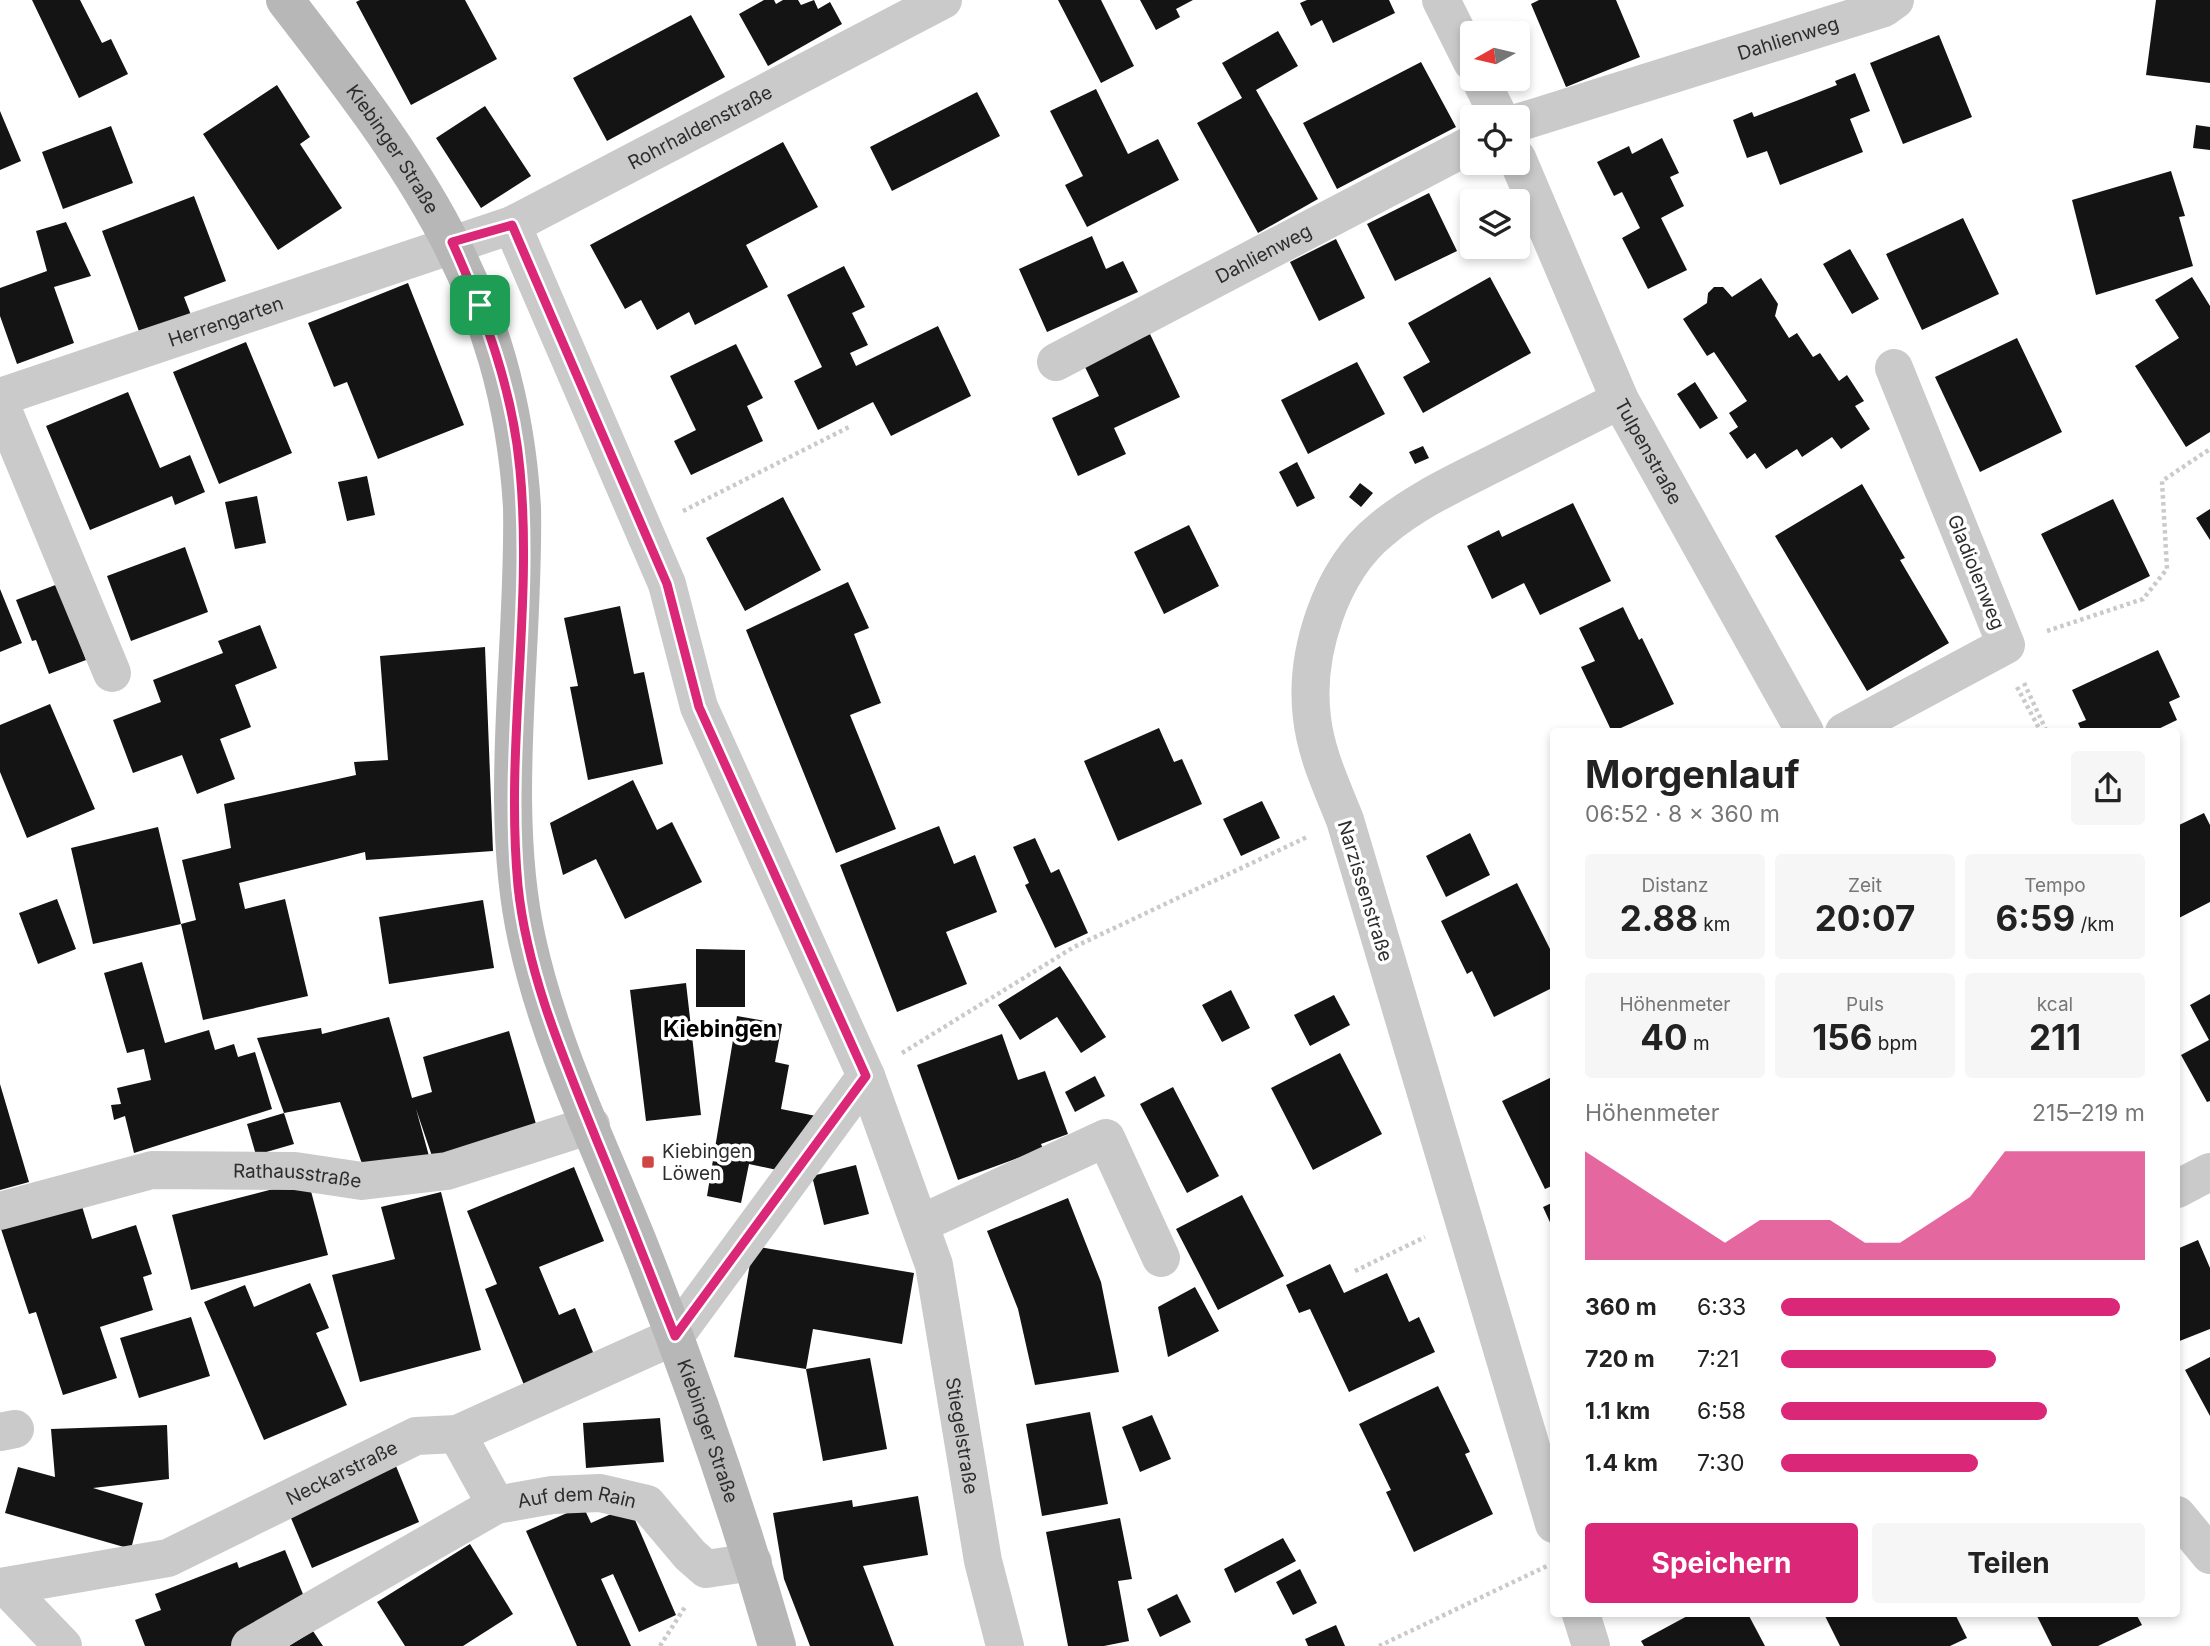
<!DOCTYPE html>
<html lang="de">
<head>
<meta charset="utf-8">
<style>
	body { margin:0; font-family:Inter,sans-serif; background:#f6f6f6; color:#222; height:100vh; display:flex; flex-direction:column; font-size:26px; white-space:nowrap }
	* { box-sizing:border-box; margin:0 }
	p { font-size:23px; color:#767676 }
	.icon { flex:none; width:38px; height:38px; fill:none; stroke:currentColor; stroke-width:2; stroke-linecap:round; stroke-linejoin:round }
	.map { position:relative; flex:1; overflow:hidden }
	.panel { position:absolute; left:1550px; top:728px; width:630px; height:889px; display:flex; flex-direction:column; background:#fff; border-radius:7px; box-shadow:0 4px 10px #0003 }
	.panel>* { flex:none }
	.needle { width:46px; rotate:262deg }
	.tools { position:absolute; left:1460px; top:21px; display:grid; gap:14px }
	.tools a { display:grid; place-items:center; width:70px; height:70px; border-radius:7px; background:#fff; box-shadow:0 4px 10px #0003; font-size:35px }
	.pin { position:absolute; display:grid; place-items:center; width:60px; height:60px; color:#fff; margin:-30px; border-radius:14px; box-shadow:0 4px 10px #0006 }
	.round { display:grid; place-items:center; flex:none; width:74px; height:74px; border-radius:7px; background:#f6f6f6 }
	.overview { display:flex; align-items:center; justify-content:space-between; height:119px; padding:0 35px }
	h1 { font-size:38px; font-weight:700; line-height:52px }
	.metrics { display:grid; grid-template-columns:repeat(3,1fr); gap:10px; height:119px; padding:7px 35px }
	.metrics div { display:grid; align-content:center; border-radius:7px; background:#f6f6f6; text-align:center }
	.metrics b { font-size:35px; font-weight:700 }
	.metrics small { font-size:19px; font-weight:400 }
	.metrics p { font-size:19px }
	.chart { height:196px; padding:14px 35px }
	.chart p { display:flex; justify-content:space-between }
	.chart svg { width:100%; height:126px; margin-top:7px; fill:#db2777; opacity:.7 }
	.button { display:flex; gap:14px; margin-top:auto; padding:14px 35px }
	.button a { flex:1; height:80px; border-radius:7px; background:#db2777; color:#fff; font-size:28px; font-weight:700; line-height:80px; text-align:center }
	.button a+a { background:#f6f6f6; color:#222 }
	ul { padding:0 35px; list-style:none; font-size:23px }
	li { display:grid; grid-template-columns:112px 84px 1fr; align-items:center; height:52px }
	li i { height:18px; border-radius:9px; background:#db2777 }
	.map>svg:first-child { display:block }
</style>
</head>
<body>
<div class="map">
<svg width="2210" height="1646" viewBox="0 0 2210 1646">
	<rect width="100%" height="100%" fill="#fff"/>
	<path fill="#141414" d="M 32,0 L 80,0 L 102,43 L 111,39 L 128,74 L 79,98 Z
		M 360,0 L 465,0 L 497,59 L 411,105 L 356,2 Z
		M 764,0 L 774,0 L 776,4 L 783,0 L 798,0 L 801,5 L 814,0 L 818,9 L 830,2 L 842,24 L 768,66 L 739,14 Z
		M 1058,0 L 1101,0 L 1134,66 L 1101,83 Z
		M 1140,0 L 1193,0 L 1176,9 L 1180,17 L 1156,30 Z
		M 1307,0 L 1389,0 L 1395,13 L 1333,43 L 1322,20 L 1311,26 L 1300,3 Z
		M 1539,0 L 1616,0 L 1640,57 L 1566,87 L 1531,4 Z
		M 2156,0 L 2210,0 L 2210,83 L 2146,75 Z
		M 691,15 L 725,77 L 607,141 L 573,78 Z
		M 1278,31 L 1298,66 L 1256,90 L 1318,199 L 1258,233 L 1197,123 L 1242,98 L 1222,63 Z
		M 1939,35 L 1972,117 L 1903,144 L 1870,63 Z
		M 1421,62 L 1456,127 L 1337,189 L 1303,123 Z
		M 1855,73 L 1870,111 L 1850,119 L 1863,152 L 1780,185 L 1767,151 L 1747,158 L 1733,120 L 1752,112 L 1754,117 L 1796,101 L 1837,85 L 1835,81 Z
		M 277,85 L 310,137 L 300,144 L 342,208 L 278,250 L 203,134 Z
		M 1096,89 L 1128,154 L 1158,139 L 1179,180 L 1087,227 L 1065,185 L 1083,176 L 1050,111 Z
		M 977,92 L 1000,136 L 892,191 L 870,147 Z
		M 485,106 L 531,176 L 481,208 L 436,138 Z
		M 0,111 L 21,161 L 0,170 Z
		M 2196,125 L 2210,127 L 2210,150 L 2193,148 Z
		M 111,126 L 133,183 L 63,209 L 42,152 Z
		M 1662,138 L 1679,173 L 1670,177 L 1684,206 L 1661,218 L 1687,270 L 1648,289 L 1622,238 L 1640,228 L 1622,192 L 1614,196 L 1597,162 L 1629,146 L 1632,154 Z
		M 783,142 L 818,207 L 746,245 L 768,287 L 695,325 L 689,312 L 657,330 L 641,300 L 625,309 L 590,245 Z
		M 2171,171 L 2185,216 L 2179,217 L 2193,266 L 2096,295 L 2072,200 Z
		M 1429,193 L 1457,251 L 1395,281 L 1367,224 Z
		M 194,196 L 226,281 L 184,297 L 191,315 L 140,334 L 102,231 Z
		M 1963,218 L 1999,294 L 1922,330 L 1886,254 Z
		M 66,222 L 91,276 L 54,287 L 74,343 L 17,364 L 0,316 L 0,288 L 47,271 L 36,231 Z
		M 1092,236 L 1106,269 L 1123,261 L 1138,292 L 1047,332 L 1019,269 Z
		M 1336,239 L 1365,298 L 1319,321 L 1290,262 Z
		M 1850,249 L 1879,299 L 1852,314 L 1823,264 Z
		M 844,266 L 865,307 L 852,313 L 868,345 L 850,353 L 856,366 L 938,326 L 971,396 L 891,436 L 873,402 L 818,430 L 794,381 L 822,367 L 787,295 Z
		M 1490,277 L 1531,353 L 1423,413 L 1403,377 L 1430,362 L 1408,323 Z
		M 2192,277 L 2210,306 L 2210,432 L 2186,447 L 2135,366 L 2179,338 L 2155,300 Z
		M 1761,278 L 1778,304 L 1775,316 L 1789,338 L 1797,333 L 1813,357 L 1820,353 L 1839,381 L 1847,375 L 1864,401 L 1855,406 L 1870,429 L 1841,449 L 1832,437 L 1802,457 L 1797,449 L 1766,469 L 1755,453 L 1747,459 L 1729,433 L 1738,427 L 1729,413 L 1747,401 L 1714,352 L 1707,356 L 1683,319 L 1707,303 L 1708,293 L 1714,287 L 1723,287 L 1732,297 Z
		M 408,283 L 464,425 L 378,459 L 347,382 L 334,387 L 308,323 Z
		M 1150,334 L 1180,397 L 1114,428 L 1126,454 L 1078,476 L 1052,418 L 1099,396 L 1084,365 Z
		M 2017,338 L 2062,432 L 1980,472 L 1935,377 Z
		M 246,342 L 292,453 L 219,484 L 173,372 Z
		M 736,344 L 763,398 L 747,406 L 763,441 L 691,475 L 674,441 L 696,430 L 670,376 Z
		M 1357,362 L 1385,414 L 1308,454 L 1281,400 Z
		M 1695,382 L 1718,418 L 1700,429 L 1677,394 Z
		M 128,392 L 160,468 L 190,455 L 205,492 L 175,505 L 172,496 L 90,530 L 46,426 Z
		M 1423,446 L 1429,458 L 1415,464 L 1409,452 Z
		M 1297,462 L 1315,498 L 1297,507 L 1279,472 Z
		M 367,476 L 375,515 L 347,521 L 338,482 Z
		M 1360,483 L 1373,493 L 1361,507 L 1349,497 Z
		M 1862,484 L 1905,558 L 1900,560 L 1949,643 L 1867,691 L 1775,536 Z
		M 257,496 L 266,543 L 235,549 L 225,502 Z
		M 783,497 L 821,570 L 745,611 L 706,538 Z
		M 2113,499 L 2150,576 L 2079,611 L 2041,534 Z
		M 1573,503 L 1611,581 L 1540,615 L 1524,583 L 1492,599 L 1467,546 L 1499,530 L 1502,537 Z
		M 2210,509 L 2210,540 L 2196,518 Z
		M 1189,525 L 1219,586 L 1164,614 L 1134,552 Z
		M 185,547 L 208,612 L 131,641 L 107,576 Z
		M 848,582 L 869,628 L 854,634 L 881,703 L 850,715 L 896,829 L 836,853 L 746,630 Z
		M 58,584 L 86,660 L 49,674 L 36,640 L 32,641 L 16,600 Z
		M 0,589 L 22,643 L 0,652 Z
		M 620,606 L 634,674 L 644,672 L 663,764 L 588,780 L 570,687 L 578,686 L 564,618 Z
		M 1623,607 L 1639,640 L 1642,638 L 1674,704 L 1612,732 L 1581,667 L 1595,661 L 1579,628 Z
		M 260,625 L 277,668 L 235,685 L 251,727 L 220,739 L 235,779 L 197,794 L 182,755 L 133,773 L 113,720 L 161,702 L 153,680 L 223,653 L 218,641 Z
		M 485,647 L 493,851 L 366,860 L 365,852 L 239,883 L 245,909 L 285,899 L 308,996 L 203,1020 L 181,924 L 196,920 L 182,860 L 231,848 L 224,804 L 356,775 L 354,762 L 388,760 L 380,656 Z
		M 2158,650 L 2180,697 L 2169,702 L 2177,720 L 2152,732 L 2082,732 L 2078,723 L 2086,720 L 2072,690 Z
		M 50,704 L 95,809 L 27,838 L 0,772 L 0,725 Z
		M 1159,728 L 1174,762 L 1182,759 L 1202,804 L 1118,841 L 1084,761 Z
		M 633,780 L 657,830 L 672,822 L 702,882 L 625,919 L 596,859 L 563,875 L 550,823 Z
		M 1262,801 L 1280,838 L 1241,856 L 1223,819 Z
		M 2204,813 L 2210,825 L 2210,902 L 2177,919 L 2177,826 Z
		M 939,826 L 954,864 L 975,855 L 997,912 L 946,932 L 967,984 L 897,1012 L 840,865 Z
		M 158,827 L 181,924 L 93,944 L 71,848 Z
		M 1470,833 L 1490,875 L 1446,897 L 1426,856 Z
		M 1035,838 L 1051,873 L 1059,869 L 1088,933 L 1055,948 L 1025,885 L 1029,883 L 1013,847 Z
		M 1517,883 L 1554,957 L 1554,987 L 1494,1017 L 1472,971 L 1467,974 L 1441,921 Z
		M 57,899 L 76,949 L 38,964 L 19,913 Z
		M 483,900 L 494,968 L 389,984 L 379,917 Z
		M 696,949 L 745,950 L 745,1007 L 696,1007 Z
		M 142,962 L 165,1043 L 209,1030 L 215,1050 L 234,1044 L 238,1057 L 255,1052 L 272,1109 L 134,1153 L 125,1116 L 114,1120 L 111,1105 L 121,1104 L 117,1088 L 151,1080 L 144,1049 L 127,1053 L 104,973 Z
		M 1060,966 L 1106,1037 L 1081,1053 L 1057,1017 L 1020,1040 L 998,1005 Z
		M 686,983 L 701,1115 L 646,1121 L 630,990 Z
		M 1231,990 L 1250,1028 L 1222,1042 L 1202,1005 Z
		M 2210,994 L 2210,1101 L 2207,1102 L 2181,1055 L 2209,1040 L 2190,1005 Z
		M 1334,995 L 1350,1025 L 1310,1046 L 1294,1015 Z
		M 737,1016 L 782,1024 L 775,1062 L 789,1065 L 781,1109 L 816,1116 L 782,1171 L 749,1164 L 741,1203 L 707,1196 Z
		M 389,1017 L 412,1098 L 432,1092 L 423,1057 L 509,1031 L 536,1124 L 434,1162 L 416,1109 L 429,1156 L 366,1175 L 340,1102 L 284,1113 L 257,1038 L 321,1028 L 322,1034 Z
		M 1002,1034 L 1018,1080 L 1045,1071 L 1068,1134 L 1041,1144 L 1043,1149 L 958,1180 L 917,1065 Z
		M 1340,1053 L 1382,1134 L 1313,1170 L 1271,1088 Z
		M 1095,1076 L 1105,1096 L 1075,1112 L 1065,1092 Z
		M 1554,1076 L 1554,1185 L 1545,1189 L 1502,1101 Z
		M 0,1084 L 29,1182 L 0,1190 Z
		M 1173,1087 L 1219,1176 L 1187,1193 L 1140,1104 Z
		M 284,1113 L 294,1144 L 256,1155 L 247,1124 Z
		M 856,1165 L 869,1214 L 824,1225 L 812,1176 Z
		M 574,1167 L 604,1241 L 539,1267 L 559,1315 L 575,1308 L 595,1357 L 524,1385 L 485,1289 L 497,1284 L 467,1211 Z
		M 308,1180 L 328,1255 L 191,1290 L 172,1215 Z
		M 441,1192 L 481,1350 L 360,1382 L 332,1275 L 395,1259 L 381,1207 Z
		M 1242,1195 L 1284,1276 L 1218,1310 L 1176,1229 Z
		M 1068,1198 L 1101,1282 L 1119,1372 L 1035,1385 L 1018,1309 L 987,1231 Z
		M 1554,1202 L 1554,1231 L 1543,1207 Z
		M 81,1203 L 92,1239 L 136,1225 L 152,1274 L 143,1277 L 153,1310 L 100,1327 L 117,1378 L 63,1395 L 36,1312 L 29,1314 L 1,1229 Z
		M 2198,1240 L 2210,1268 L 2210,1329 L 2177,1342 L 2177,1249 Z
		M 753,1246 L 914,1273 L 902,1344 L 813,1329 L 806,1369 L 870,1358 L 887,1449 L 823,1461 L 806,1369 L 734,1357 Z
		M 1330,1264 L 1344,1293 L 1387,1273 L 1409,1322 L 1419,1317 L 1435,1352 L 1349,1392 L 1310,1309 L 1299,1313 L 1286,1285 Z
		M 310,1283 L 329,1328 L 316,1333 L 347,1405 L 264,1440 L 204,1302 L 245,1285 L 254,1307 Z
		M 1195,1287 L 1219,1331 L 1168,1357 L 1158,1307 Z
		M 191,1317 L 210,1376 L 139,1398 L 120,1338 Z
		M 2210,1357 L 2210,1416 L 2185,1370 Z
		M 1438,1386 L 1470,1452 L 1465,1454 L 1493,1514 L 1414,1552 L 1386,1492 L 1391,1490 L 1359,1424 Z
		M 1090,1412 L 1108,1504 L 1042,1516 L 1026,1424 Z
		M 1152,1415 L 1171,1459 L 1140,1472 L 1122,1427 Z
		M 660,1418 L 664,1462 L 586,1468 L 583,1423 Z
		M 167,1425 L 169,1479 L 93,1488 L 143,1503 L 131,1549 L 5,1513 L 18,1467 L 55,1477 L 51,1429 Z
		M 396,1466 L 419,1522 L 312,1568 L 288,1511 Z
		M 918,1496 L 928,1555 L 863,1566 L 894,1646 L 810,1646 L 784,1579 L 773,1513 L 852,1500 L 853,1507 Z
		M 583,1506 L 591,1523 L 629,1506 L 676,1615 L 639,1632 L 613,1574 L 601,1579 L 631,1646 L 577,1646 L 526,1531 Z
		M 1120,1518 L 1132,1579 L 1118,1581 L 1129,1641 L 1104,1646 L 1068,1646 L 1046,1532 Z
		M 1283,1538 L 1296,1561 L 1235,1593 L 1224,1569 Z
		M 470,1544 L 513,1614 L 463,1646 L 405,1646 L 377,1602 Z
		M 285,1550 L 307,1604 L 232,1646 L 145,1646 L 135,1620 L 161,1610 L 155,1594 L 237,1562 L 239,1568 Z
		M 1300,1569 L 1317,1603 L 1293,1615 L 1276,1582 Z
		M 1177,1594 L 1191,1622 L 1160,1637 L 1147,1609 Z
		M 1691,1614 L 1748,1614 L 1765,1646 L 1644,1646 L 1641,1641 Z
		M 1824,1614 L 1955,1614 L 1967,1638 L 1950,1646 L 1840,1646 Z
		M 2036,1614 L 2136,1614 L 2142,1625 L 2098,1646 L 2052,1646 Z
		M 1336,1625 L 1345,1646 L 1308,1646 L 1305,1639 Z
		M 313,1631 L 323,1646 L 289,1646 Z"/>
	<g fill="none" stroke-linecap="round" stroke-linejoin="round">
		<path stroke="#cacaca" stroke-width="4.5" stroke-dasharray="3.5 3.5" stroke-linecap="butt" d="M 683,511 L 849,427
			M 2047,631 L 2143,599 L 2167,569 L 2162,481 L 2210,449
			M 2024,683 L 2047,732
			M 2017,687 L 2041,732
			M 902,1053 L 1074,947 L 1307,837
			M 1355,1271 L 1425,1237
			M 660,1646 L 685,1607
			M 1379,1646 L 1547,1566"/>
		<g stroke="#cacaca" stroke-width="38">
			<path d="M 1441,0 L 1472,62"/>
			<path d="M 1480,79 L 1499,117"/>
			<path id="s1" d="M 1517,123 L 1884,8 L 1895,0"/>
			<path id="s2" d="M 1517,158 L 1620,400 L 1805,732"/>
			<path id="s3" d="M 512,225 L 667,584 L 699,707 L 866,1076 L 934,1265 L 983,1561 L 1005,1646"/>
			<path id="s4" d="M 1056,362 L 1472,144"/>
			<path id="s5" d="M 0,397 L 512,225 L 943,0"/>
			<path d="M 0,403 L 112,673"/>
			<path d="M 1844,732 L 2006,645 L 1894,368"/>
			<path d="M 2177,1189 L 2210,1172"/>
			<path id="s6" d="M 0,1211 L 152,1170 L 295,1171 L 362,1181 L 447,1171 L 591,1125"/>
			<path d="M 920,1224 L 1106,1138 L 1161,1258"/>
			<path d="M 0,1432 L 15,1429"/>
			<path id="s7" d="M 457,1434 L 496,1505 L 552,1495 L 600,1493 L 647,1504 L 690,1555 L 706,1569 L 753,1562"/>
			<path d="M 2177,1515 L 2210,1555"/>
			<path d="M 1554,1524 L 1345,820 C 1332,787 1316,754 1312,718 C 1304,655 1330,571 1381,530 C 1414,502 1453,484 1491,465 C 1534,443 1577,422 1620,400"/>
			<path id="s8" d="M 0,1587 L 168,1558 L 416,1436 L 457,1434 L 675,1336 L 866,1076"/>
			<path d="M 7,1588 L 63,1646"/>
			<path d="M 1581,1614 L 1591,1646"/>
			<path d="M 250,1646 L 496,1505"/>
		</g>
		<path stroke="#b7b7b7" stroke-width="38" id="s9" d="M 285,0 C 412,164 509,291 522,507 C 525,646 497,806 527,940 C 550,1046 600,1147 640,1247 C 692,1378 738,1510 777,1646"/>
	</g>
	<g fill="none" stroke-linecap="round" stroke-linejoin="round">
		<g stroke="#fff" stroke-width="14">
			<path id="route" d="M 512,225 L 667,584 L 699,707 L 866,1076 L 675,1336 C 649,1271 624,1206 597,1141 C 564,1059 527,974 518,886 C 505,747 533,608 520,470 C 513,390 485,315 452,242 Z"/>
		</g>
		<use href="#route" stroke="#db2777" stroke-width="9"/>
	</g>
	<rect fill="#cf4644" stroke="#fff" stroke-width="2.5" x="641" y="1155" width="14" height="14" rx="3.5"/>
	<g text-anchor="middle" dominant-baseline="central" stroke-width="7" stroke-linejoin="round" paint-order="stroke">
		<g font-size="19" fill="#2d2d2d" stroke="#fff">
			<text stroke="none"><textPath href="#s1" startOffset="284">Dahlienweg</textPath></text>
			<text stroke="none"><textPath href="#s5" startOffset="752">Rohrhaldenstraße</textPath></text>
			<text stroke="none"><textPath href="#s9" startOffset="184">Kiebinger Straße</textPath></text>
			<text stroke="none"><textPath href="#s4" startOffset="234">Dahlienweg</textPath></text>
			<text stroke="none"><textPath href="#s5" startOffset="238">Herrengarten</textPath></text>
			<text stroke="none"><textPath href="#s2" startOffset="322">Tulpenstraße</textPath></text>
			<text transform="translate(1976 572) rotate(68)">Gladiolenweg</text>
			<text transform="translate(1365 891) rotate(73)">Narzissenstraße</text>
			<text stroke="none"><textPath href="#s6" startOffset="303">Rathausstraße</textPath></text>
			<text stroke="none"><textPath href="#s9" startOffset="1528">Kiebinger Straße</textPath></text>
			<text stroke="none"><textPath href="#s3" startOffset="1297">Stiegelstraße</textPath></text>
			<text stroke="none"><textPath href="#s8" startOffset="364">Neckarstraße</textPath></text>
			<text stroke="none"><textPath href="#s7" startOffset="163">Auf dem Rain</textPath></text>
		</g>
		<g font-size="19" fill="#2d2d2d" stroke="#fff" text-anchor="start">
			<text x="662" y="1151">Kiebingen<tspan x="662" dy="22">Löwen</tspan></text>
		</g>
		<g font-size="23" font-weight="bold" fill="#000" stroke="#fff">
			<text x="720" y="1029">Kiebingen</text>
		</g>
	</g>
</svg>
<div class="tools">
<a><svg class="needle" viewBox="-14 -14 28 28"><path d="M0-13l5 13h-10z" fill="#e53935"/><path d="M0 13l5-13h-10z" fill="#767676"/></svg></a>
<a><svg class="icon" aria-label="locate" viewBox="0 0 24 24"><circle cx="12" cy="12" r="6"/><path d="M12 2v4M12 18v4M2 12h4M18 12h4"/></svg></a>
<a><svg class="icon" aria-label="layers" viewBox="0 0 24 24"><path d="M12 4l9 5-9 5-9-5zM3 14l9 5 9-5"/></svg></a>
</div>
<div class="pin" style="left:480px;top:305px;background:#1e9e55"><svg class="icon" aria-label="arrive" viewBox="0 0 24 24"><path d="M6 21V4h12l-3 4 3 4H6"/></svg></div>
<section class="panel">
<div class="overview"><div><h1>Morgenlauf</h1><p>06:52 · 8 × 360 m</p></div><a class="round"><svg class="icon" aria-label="share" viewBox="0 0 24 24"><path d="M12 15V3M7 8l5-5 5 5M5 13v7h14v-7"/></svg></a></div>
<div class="metrics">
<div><p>Distanz</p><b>2.88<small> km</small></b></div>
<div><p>Zeit</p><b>20:07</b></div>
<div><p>Tempo</p><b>6:59<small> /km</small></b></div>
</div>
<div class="metrics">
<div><p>Höhenmeter</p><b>40<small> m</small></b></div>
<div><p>Puls</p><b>156<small> bpm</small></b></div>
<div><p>kcal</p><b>211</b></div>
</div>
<div class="chart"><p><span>Höhenmeter</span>215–219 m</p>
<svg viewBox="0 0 160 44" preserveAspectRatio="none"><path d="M0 44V6L10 14L20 22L30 30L40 38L50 30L60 30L70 30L80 38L90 38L100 30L110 22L120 6L130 6L140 6L150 6L160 6V44z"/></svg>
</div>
<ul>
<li><b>360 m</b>6:33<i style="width:93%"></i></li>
<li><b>720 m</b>7:21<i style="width:59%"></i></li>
<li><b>1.1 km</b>6:58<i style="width:73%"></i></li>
<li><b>1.4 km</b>7:30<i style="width:54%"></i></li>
</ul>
<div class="button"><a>Speichern</a><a>Teilen</a></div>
</section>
</div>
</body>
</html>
